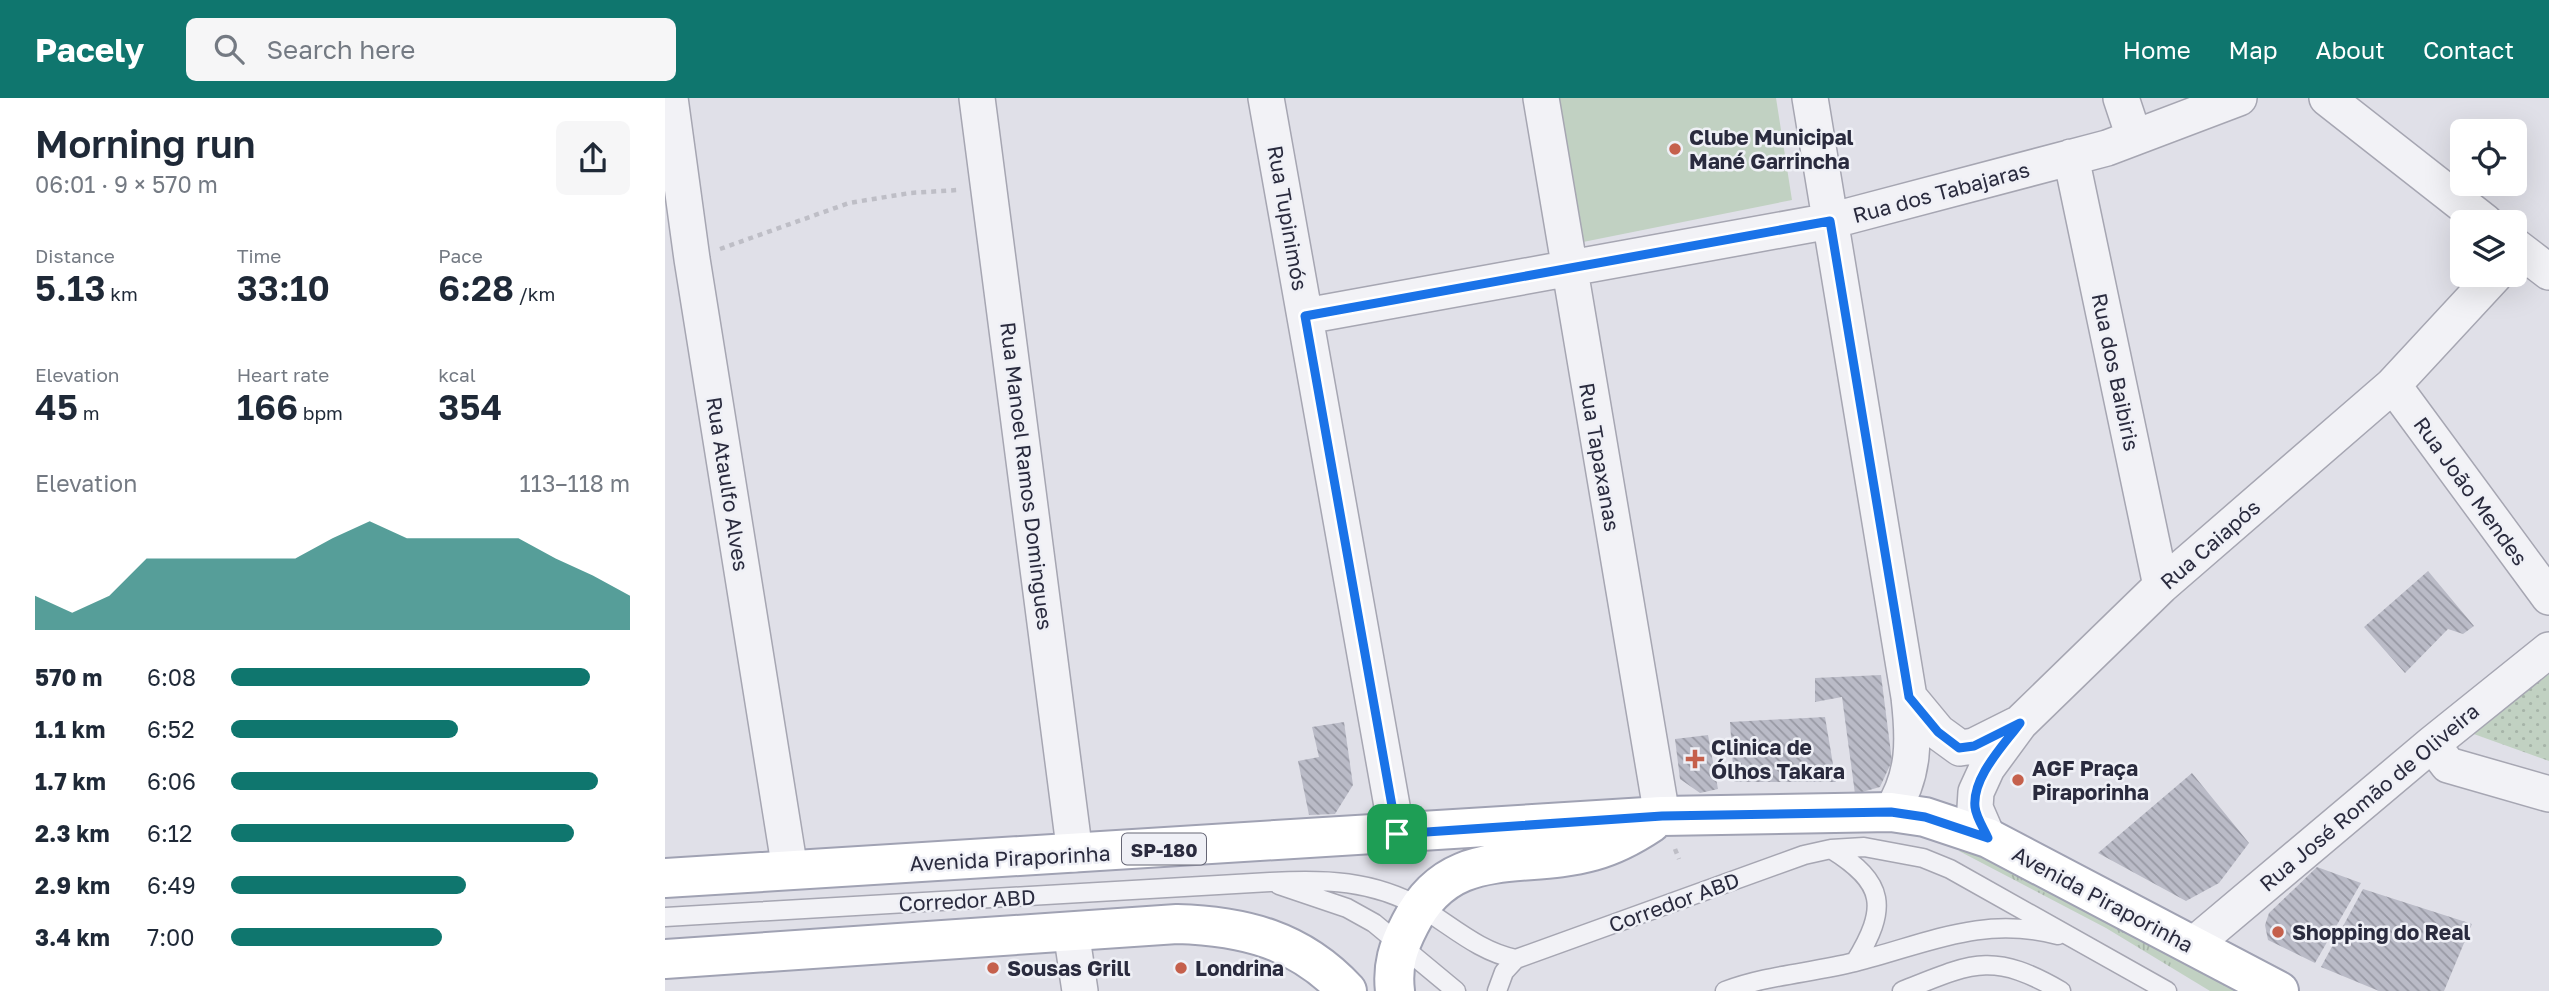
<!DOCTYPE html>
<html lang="en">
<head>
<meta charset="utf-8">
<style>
	body { margin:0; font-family:"Golos Text",sans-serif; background:#f6f6f7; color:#1f2937; height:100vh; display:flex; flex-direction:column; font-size:26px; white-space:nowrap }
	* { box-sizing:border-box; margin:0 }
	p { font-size:23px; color:#747a83 }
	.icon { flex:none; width:38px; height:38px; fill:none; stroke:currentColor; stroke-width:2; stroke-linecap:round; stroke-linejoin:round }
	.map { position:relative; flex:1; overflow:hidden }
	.panel { display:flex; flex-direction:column; background:#fff; width:665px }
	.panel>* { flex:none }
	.tools { position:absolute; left:1785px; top:21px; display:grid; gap:14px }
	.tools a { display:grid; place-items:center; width:77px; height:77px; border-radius:10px; background:#fff; box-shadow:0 7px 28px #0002; font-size:35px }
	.pin { position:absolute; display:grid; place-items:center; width:60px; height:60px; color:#fff; margin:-30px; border-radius:14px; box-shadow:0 4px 10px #0006 }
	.round { display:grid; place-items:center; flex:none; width:74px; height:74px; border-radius:10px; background:#f6f6f7 }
	.overview { display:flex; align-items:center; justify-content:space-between; height:119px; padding:0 35px }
	h1 { font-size:38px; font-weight:600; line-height:52px }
	.metrics { display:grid; grid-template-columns:repeat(3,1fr); gap:10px; height:119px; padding:7px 35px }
	.metrics div { display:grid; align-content:center }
	.metrics b { font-size:35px; font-weight:600 }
	.metrics small { font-size:19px; font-weight:400 }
	.metrics p { font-size:19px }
	.chart { height:196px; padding:14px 35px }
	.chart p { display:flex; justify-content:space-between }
	.chart svg { width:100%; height:126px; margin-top:7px; fill:#0f766e; opacity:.7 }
	ul { padding:0 35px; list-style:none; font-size:23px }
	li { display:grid; grid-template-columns:112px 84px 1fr; align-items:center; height:52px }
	li i { height:18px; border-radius:9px; background:#0f766e }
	header { display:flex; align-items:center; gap:42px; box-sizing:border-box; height:98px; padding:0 35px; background:#0f766e; color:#fff }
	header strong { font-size:33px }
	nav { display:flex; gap:38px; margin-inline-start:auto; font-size:24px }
	.search { width:490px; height:63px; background:#f6f6f7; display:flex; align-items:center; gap:18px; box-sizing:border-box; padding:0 24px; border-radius:10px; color:#747a83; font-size:26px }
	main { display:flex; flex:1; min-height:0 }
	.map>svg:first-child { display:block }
</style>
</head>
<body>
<header>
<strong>Pacely</strong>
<div class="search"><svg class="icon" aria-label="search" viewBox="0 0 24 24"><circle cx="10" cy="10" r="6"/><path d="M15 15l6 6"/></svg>Search here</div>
<nav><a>Home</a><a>Map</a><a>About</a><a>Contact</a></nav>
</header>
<main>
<section class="panel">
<div class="overview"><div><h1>Morning run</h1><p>06:01 · 9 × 570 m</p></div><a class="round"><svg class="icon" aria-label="share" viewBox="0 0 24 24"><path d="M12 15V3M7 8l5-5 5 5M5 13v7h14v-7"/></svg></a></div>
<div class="metrics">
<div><p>Distance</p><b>5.13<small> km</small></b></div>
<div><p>Time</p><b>33:10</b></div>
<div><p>Pace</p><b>6:28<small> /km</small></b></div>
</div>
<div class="metrics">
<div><p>Elevation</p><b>45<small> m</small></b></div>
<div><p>Heart rate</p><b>166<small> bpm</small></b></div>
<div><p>kcal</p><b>354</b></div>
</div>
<div class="chart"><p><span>Elevation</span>113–118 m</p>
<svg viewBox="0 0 160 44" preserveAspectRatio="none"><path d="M0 44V32L10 38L20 32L30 19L40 19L50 19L60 19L70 19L80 12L90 6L100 12L110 12L120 12L130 12L140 19L150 25L160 32V44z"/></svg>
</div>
<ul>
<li><b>570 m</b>6:08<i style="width:90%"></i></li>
<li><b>1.1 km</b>6:52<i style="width:57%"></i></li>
<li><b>1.7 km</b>6:06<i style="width:92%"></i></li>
<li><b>2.3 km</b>6:12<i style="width:86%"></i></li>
<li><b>2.9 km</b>6:49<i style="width:59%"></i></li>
<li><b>3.4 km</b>7:00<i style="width:53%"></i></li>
</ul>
</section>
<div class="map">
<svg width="1884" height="893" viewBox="0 0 1884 893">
	<defs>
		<pattern id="grass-tufts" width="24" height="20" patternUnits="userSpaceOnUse" patternTransform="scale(1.75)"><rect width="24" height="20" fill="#c1d1c2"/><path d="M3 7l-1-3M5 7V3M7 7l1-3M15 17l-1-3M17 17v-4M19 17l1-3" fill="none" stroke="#a6b4a8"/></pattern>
		<pattern id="park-dots" width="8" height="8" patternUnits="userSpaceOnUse" patternTransform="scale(1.75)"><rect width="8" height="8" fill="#c1d1c2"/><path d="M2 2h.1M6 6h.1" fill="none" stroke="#a6b4a8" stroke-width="1.8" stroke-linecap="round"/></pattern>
		<pattern id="building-back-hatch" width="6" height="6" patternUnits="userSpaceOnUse" patternTransform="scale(1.75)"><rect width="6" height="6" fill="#babbc7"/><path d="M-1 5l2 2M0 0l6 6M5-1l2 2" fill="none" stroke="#9798a3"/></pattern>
	</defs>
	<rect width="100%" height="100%" fill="#e0e0e8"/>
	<path fill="url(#grass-tufts)" d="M 1303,751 L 1577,893 L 1545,893 L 1441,830 L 1294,753 Z"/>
	<path fill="url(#park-dots)" d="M 1884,576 L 1884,663 L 1806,635 Z"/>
	<path fill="#c1d1c2" d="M 893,0 L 1111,0 L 1127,102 L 918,144 Z"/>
	<path fill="url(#building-back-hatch)" d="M 1763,473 L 1809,528 L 1798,536 L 1783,531 L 1740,575 L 1699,529 Z
		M 1216,577 L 1227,663 L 1215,689 L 1190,696 L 1177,599 L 1150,604 L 1150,580 Z
		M 1160,619 L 1171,684 L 1069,684 L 1065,624 Z
		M 679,624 L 688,687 L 670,716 L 644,717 L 633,663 L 654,659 L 647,629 Z
		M 1043,637 L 1053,691 L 1035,695 L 1015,681 L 1010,641 Z
		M 1527,675 L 1584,745 L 1554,785 L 1521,803 L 1433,755 Z
		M 1652,769 L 1696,785 L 1650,865 L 1603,842 L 1600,827 L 1604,815 Z
		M 1698,791 L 1807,826 L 1779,893 L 1714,893 L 1656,869 Z"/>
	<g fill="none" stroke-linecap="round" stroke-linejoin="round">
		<g stroke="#a6a6b2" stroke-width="21">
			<path id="lane" d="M 1166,751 C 1221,785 1223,810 1190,864
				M 614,787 L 682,810 L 709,825 L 791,893
				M 0,819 L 605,784 C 660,781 707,782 757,810 C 788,829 815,854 851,861 L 1139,757 L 1166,751 L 1199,749 L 1258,760 L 1285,771 L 1502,893
				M 832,893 L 839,874 L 851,861
				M 1060,893 C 1102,877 1146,875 1190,864 C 1262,846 1316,817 1393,837
				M 1237,893 C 1307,865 1327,853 1396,893"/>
		</g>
		<g stroke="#a6a6b2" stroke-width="38">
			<path id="street" d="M 5,0 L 27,161 L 125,772
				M 312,0 L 410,756
				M 601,0 L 732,736
				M 876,0 L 997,718
				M 1145,0 L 1244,599 C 1249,642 1250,677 1226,714
				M 1456,0 L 1469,39
				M 1662,0 L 1820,124
				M 1406,59 L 1496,488
				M 1850,148 L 1884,174
				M 641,218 L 1165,123 L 1442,50 L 1574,0
				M 1728,287 L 1884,499
				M 1244,599 L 1273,634 L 1295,650 L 1309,648 L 1351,627
				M 1767,646 L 1783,667 L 1884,696
				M 1323,740 L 1310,710 L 1311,694 L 1322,670 L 1355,625 L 1496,488 L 1728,287 L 1830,177
				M 406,833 L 415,893
				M 1527,848 L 1767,646 L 1884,552"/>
		</g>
		<g stroke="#a0a2b3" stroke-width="42">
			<path id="primary" d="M 0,780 L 997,718 L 1226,714 L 1260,719 L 1323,740 L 1614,893
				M 0,861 L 512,826 C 579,828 635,842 682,893
				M 730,893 C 727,868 733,849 745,826 C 786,745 856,773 928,753 C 950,747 968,737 986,725"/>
		</g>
		<path stroke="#bebec6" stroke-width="4.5" stroke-dasharray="5 5" stroke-linecap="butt" d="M 55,151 L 184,105 L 245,95 L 293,92
			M 1010,751 L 1014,761"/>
		<use href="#lane" stroke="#f2f2f6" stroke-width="18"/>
		<use href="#street" stroke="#f2f2f6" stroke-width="35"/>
		<use href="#primary" stroke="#fff" stroke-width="38"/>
	</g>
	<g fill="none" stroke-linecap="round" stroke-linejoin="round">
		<g stroke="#fff" stroke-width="14">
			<path id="route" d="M 1165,123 L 1244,599 L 1273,634 L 1294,650 L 1309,648 L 1355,625 C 1339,647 1307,679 1310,709 C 1311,719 1319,731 1323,740 L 1260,719 L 1226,714 L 997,718 L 732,736 L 640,218 Z"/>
		</g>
		<use href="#route" stroke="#1a73e8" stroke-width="9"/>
	</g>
	<g fill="#c5604c" stroke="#eff0f6" stroke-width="2.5">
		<circle cx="1010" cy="51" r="7"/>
		<path d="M1026.5 650.5h7v7h7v7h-7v7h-7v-7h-7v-7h7z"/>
		<circle cx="1353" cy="682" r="7"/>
		<circle cx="1613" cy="834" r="7"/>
		<circle cx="328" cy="870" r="7"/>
		<circle cx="516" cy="870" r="7"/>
	</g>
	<g text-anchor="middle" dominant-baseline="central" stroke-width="5" stroke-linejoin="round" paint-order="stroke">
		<rect fill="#eff0f6" stroke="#656675" stroke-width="2" x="457" y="735.5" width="84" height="31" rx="5"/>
		<g font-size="19" font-weight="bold" fill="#2a2b3e">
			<text x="499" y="751">SP-180</text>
		</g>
		<g font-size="21" font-weight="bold" fill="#2a2b3e" stroke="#eff0f6" text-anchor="start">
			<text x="1024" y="39">Clube Municipal<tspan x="1024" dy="24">Mané Garrincha</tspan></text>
			<text x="1046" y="649">Clinica de<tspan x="1046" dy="24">Ólhos Takara</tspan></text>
			<text x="1367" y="670">AGF Praça<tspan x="1367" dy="24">Piraporinha</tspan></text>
			<text x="1627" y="834">Shopping do Real</text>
			<text x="342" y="870">Sousas Grill</text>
			<text x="530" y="870">Londrina</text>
		</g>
		<g font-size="21" fill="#2a2b3e" stroke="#eff0f6">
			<text transform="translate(1276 94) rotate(-15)">Rua dos Tabajaras</text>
			<text transform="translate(623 120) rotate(80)">Rua Tupinimós</text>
			<text transform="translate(1451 274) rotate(78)">Rua dos Baibiris</text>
			<text transform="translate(935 359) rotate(80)">Rua Tapaxanas</text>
			<text transform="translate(362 378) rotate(83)">Rua Manoel Ramos Domingues</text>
			<text transform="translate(63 386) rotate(81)">Rua Ataulfo Alves</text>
			<text transform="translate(1806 393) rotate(54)">Rua João Mendes</text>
			<text transform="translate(1545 446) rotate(-41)">Rua Caiapós</text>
			<text transform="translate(1704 699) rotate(-40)">Rua José Romão de Oliveira</text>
			<text transform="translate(345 760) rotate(-3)">Avenida Piraporinha</text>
			<text transform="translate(1438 801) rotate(28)">Avenida Piraporinha</text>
			<text transform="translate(302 802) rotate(-3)">Corredor ABD</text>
			<text transform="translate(1009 804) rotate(-20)">Corredor ABD</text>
		</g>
	</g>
</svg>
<div class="tools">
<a><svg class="icon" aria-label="locate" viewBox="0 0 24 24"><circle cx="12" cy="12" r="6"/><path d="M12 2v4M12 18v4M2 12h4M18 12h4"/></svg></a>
<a><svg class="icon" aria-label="layers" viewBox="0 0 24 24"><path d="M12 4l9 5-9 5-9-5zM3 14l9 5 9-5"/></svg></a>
</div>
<div class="pin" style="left:732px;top:736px;background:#1e9e55"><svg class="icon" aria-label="arrive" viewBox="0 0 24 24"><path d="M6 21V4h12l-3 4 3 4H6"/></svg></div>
</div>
</main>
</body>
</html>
